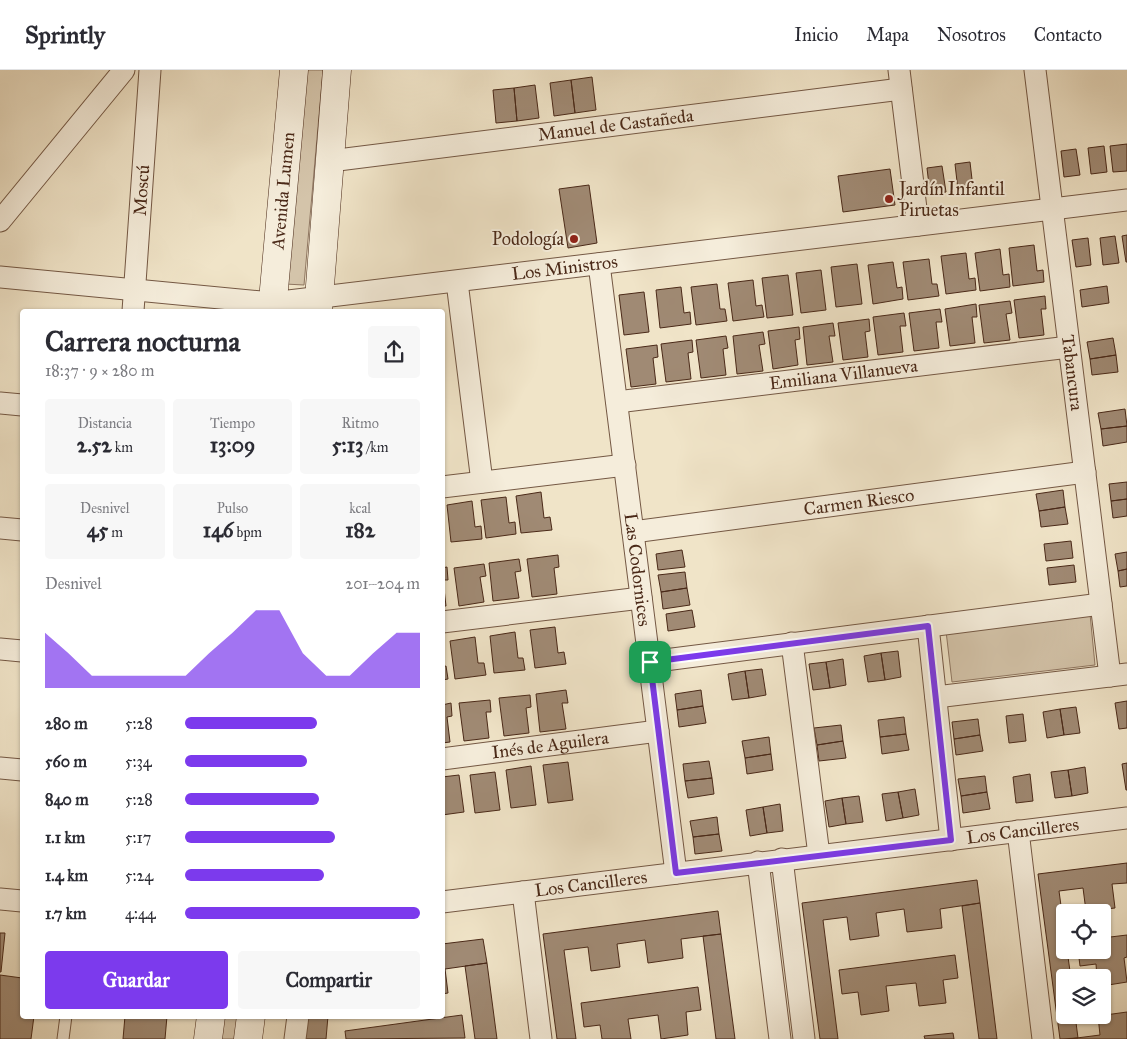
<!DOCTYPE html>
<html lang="es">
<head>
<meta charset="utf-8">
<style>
	body { margin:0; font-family:"IM FELL Great Primer",serif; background:#f7f7f7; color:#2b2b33; height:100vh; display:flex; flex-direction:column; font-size:19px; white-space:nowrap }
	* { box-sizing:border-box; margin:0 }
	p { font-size:16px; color:#7c7c81 }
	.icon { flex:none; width:28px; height:28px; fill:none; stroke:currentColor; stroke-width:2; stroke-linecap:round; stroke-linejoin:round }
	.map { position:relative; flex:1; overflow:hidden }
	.side { position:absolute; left:20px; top:239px; width:425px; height:710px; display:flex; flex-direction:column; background:#fff; border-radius:5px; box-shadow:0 1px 4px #0004 }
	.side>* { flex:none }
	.controls { position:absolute; left:1056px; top:834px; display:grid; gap:10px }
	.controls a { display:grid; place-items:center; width:55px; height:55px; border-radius:5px; background:#fff; box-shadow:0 1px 4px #0004; font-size:25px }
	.pin { position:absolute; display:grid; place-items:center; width:42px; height:42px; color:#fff; margin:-21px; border-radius:10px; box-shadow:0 2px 8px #0006 }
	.round { display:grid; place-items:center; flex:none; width:52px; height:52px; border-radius:5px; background:#f7f7f7 }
	.head { display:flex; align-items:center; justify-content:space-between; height:85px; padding:0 25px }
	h1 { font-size:28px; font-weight:800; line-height:38px }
	.stats { display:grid; grid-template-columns:repeat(3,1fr); gap:8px; height:85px; padding:5px 25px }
	.stats div { display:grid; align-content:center; border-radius:5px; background:#f7f7f7; text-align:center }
	.stats b { font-size:21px; font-weight:800 }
	.stats small { font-size:14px; font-weight:400 }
	.stats p { font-size:14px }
	.chart { height:140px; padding:10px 25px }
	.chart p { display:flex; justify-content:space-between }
	.chart svg { width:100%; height:90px; margin-top:5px; fill:#7c3aed; opacity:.7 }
	.cta { display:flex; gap:10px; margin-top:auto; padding:10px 25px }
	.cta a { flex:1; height:58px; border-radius:5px; background:#7c3aed; color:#fff; font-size:20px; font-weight:800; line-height:58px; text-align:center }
	.cta a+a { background:#f7f7f7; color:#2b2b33 }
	ul { padding:0 25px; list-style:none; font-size:16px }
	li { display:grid; grid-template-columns:80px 60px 1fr; align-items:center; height:38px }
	li i { height:12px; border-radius:6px; background:#7c3aed }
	header { display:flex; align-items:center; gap:30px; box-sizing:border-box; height:70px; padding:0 25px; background:#fff; border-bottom:1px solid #e1e1e2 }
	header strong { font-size:24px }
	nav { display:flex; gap:28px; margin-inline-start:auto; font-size:18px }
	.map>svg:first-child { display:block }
</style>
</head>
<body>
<header>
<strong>Sprintly</strong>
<nav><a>Inicio</a><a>Mapa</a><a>Nosotros</a><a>Contacto</a></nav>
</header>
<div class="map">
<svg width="1127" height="969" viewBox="0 0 1127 969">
	<rect width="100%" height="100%" fill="#f0e4c8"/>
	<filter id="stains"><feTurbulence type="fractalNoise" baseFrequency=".004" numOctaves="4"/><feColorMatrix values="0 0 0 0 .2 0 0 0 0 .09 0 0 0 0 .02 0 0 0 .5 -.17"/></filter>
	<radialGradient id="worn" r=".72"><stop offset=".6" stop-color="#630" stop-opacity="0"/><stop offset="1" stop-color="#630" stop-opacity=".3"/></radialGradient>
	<path fill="#d4c4aa" stroke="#8f7661" d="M 303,0 L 323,0 L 304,215 L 285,214 Z
		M 1090,544 L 1095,595 L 952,612 L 946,561 Z
		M 220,946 L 243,946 L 240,969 L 218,969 Z"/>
	<path fill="#a08a74" stroke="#4a2918" d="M 592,7 L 596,40 L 575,43 L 571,10 Z
		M 571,10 L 575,43 L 554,46 L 550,13 Z
		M 535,15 L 539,48 L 517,51 L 514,18 Z
		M 514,18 L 517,51 L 496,53 L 493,20 Z
		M 1127,74 L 1127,101 L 1113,102 L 1110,76 Z
		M 1104,76 L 1107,102 L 1091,104 L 1088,78 Z
		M 1076,79 L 1080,105 L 1064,107 L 1061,81 Z
		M 970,92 L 973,118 L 958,120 L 955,94 Z
		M 942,96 L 946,122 L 930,124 L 927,98 Z
		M 890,99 L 895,135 L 843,142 L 838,106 Z
		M 589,115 L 597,173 L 568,178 L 559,119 Z
		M 1127,165 L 1127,192 L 1126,192 L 1122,166 Z
		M 1115,166 L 1119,193 L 1103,195 L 1100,168 Z
		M 1088,168 L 1091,195 L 1076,197 L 1072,170 Z
		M 1034,175 L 1037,201 L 1043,200 L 1044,212 L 1013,216 L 1009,178 Z
		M 1000,179 L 1003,205 L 1009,204 L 1010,217 L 980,221 L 975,183 Z
		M 966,183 L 969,209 L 975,208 L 976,220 L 946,224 L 941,186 Z
		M 929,189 L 932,214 L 937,214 L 939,226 L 908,230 L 903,192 Z
		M 893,192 L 897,218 L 902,217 L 903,229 L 873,234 L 868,195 Z
		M 857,194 L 862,234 L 836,237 L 831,197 Z
		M 821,200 L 826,240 L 801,243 L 796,203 Z
		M 788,205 L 793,245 L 767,248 L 762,208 Z
		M 753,210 L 756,236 L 762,235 L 764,247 L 733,251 L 728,213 Z
		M 717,214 L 720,239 L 725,239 L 727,251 L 696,255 L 691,217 Z
		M 1107,216 L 1109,233 L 1082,237 L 1080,220 Z
		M 681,217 L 684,243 L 690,242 L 691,254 L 660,258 L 656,220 Z
		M 644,222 L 649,262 L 624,265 L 619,225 Z
		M 1045,226 L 1046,239 L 1041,239 L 1044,265 L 1019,268 L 1014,230 Z
		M 1010,231 L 1012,243 L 1006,244 L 1010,270 L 984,273 L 979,235 Z
		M 976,234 L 977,247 L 972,247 L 975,273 L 950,276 L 945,239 Z
		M 940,239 L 942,252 L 936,252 L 939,278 L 914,281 L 909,243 Z
		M 904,243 L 906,256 L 900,256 L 903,282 L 878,285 L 873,247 Z
		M 869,249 L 870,261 L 865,262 L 868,287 L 843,290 L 838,253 Z
		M 833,253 L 835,266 L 829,266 L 833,292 L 807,295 L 803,257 Z
		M 799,257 L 800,269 L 795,270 L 798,295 L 773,299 L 768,261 Z
		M 763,262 L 765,274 L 759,275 L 763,301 L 737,304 L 733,266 Z
		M 726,266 L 728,278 L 723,279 L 726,305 L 701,308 L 696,270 Z
		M 1113,268 L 1116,285 L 1090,289 L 1087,272 Z
		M 692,270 L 693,282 L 688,283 L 691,309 L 666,312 L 661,274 Z
		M 657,275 L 658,287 L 653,288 L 656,314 L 631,317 L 626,279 Z
		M 1116,285 L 1118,302 L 1092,305 L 1090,289 Z
		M 1125,339 L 1127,356 L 1101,359 L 1098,343 Z
		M 1127,356 L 1127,372 L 1103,376 L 1101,359 Z
		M 1127,412 L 1127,429 L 1111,431 L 1109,414 Z
		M 1063,420 L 1065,437 L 1039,441 L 1036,424 Z
		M 541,422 L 544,448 L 550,447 L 552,460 L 521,463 L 516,426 Z
		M 506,427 L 509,453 L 515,452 L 516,464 L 486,468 L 481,430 Z
		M 1127,429 L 1127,446 L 1113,448 L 1111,431 Z
		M 472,431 L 475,457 L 481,456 L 482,469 L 451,472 L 447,435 Z
		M 1065,437 L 1068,454 L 1041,457 L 1039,441 Z
		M 1071,471 L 1073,488 L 1046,491 L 1044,474 Z
		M 682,480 L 685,497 L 658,500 L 656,484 Z
		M 1127,482 L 1127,499 L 1118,501 L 1115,484 Z
		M 558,485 L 559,497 L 554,498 L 557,524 L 532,527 L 527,489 Z
		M 519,489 L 521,501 L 515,502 L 519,528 L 493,531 L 489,493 Z
		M 484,494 L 486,506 L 480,507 L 484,532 L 459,536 L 454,498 Z
		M 1074,495 L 1076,512 L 1049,515 L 1047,498 Z
		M 447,497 L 448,510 L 443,510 L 446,536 L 442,536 L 442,498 Z
		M 1127,499 L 1127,516 L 1120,517 L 1118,501 Z
		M 685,502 L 687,518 L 661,522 L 658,505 Z
		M 687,518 L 690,535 L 663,539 L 661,522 Z
		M 692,540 L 695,557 L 668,561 L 666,544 Z
		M 555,557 L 558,583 L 564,582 L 566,594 L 535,598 L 530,560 Z
		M 515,562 L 518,588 L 523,588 L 525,600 L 494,603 L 490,566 Z
		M 475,567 L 478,593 L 484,593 L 486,605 L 455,609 L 450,571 Z
		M 898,581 L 901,607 L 885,610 L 881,583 Z
		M 881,583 L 885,610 L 868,612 L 864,586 Z
		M 843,589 L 846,615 L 830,618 L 826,592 Z
		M 826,592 L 830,618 L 813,620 L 809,594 Z
		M 446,596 L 448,609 L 442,610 L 442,597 Z
		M 762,599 L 766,625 L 749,628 L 745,601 Z
		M 745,601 L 749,628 L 732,630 L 728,604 Z
		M 566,620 L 568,633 L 562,633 L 566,659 L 540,662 L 536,624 Z
		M 701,620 L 703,636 L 677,640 L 675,624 Z
		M 530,625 L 531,637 L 526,638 L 529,663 L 504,666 L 499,628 Z
		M 490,630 L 491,642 L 486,642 L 489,668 L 464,671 L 459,633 Z
		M 1127,631 L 1127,658 L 1119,659 L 1115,633 Z
		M 451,633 L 452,646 L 447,647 L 450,672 L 442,673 L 442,635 Z
		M 703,636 L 706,653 L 679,657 L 677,640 Z
		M 1076,637 L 1080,663 L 1064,665 L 1060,639 Z
		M 1060,639 L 1064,665 L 1047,668 L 1043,642 Z
		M 1023,644 L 1026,671 L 1009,673 L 1006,646 Z
		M 904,647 L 906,664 L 880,667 L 878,650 Z
		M 978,649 L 980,665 L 954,669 L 952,652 Z
		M 841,655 L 843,671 L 817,675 L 814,658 Z
		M 906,664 L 909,680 L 882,684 L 880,667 Z
		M 980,665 L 983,681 L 956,685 L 954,669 Z
		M 769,667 L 771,684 L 745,688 L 742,671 Z
		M 843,671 L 846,688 L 819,691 L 817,675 Z
		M 771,684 L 773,700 L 747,704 L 745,688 Z
		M 709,691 L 712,708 L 685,711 L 683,694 Z
		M 568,692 L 573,730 L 548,733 L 543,695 Z
		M 1127,693 L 1127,720 L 1126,720 L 1122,694 Z
		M 531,696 L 536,735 L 511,738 L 506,700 Z
		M 1085,697 L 1088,723 L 1072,726 L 1068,700 Z
		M 1068,700 L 1072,726 L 1055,728 L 1051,702 Z
		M 495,702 L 500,740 L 475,743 L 470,705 Z
		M 1030,704 L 1033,731 L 1016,733 L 1013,707 Z
		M 459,705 L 464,742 L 442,745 L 442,707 Z
		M 985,706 L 987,722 L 961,726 L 958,709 Z
		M 712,708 L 714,724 L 688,728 L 685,711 Z
		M 915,719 L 919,745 L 903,748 L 898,722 Z
		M 898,722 L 903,748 L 886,751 L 882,724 Z
		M 987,722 L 990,739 L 963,743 L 961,726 Z
		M 859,726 L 863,752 L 846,754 L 842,728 Z
		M 842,728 L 846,754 L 829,757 L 825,731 Z
		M 780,734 L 783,761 L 767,763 L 763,737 Z
		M 763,737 L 767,763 L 750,766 L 746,740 Z
		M 717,747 L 719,764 L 693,767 L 690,751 Z
		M 719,764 L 722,781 L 695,784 L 693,767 Z
		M 1127,793 L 1127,813 L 1112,814 L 1115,838 L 1086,841 L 1083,818 L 1059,821 L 1065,865 L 1065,880 L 1067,880 L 1071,908 L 1065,908 L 1065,945 L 1075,945 L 1078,968 L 1060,969 L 1038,804 Z
		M 977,810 L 980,833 L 940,839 L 942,858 L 907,862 L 904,839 L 876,843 L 879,866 L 850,870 L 847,847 L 823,850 L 838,969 L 820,969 L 802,833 Z
		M 980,833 L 997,969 L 979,969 L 962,836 Z
		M 718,841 L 721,864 L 681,869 L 683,888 L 648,893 L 645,870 L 617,874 L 620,897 L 591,901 L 588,877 L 564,880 L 576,969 L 557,969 L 543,864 Z
		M 0,863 L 5,863 L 1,902 L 0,902 Z
		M 721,864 L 735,969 L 716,969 L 703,866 Z
		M 1127,865 L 1127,887 L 1124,888 L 1127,912 L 1102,916 L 1102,908 L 1097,908 L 1096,894 L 1080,896 L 1078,880 L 1102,880 L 1102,868 Z
		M 483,869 L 487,893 L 445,899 L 448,923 L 442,924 L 442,874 Z
		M 955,885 L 958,908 L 943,910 L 946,933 L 919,936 L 916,913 L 886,916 L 889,941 L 861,945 L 858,922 L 842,924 L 839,900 Z
		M 487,893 L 497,969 L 475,969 L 465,896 Z
		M 0,905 L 22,908 L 22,946 L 34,946 L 31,969 L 0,969 Z
		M 698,917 L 701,940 L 686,942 L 688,965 L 661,969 L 658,945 L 628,949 L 631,969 L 602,969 L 600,955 L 584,957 L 581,933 Z
		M 1127,942 L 1127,969 L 1069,969 L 1100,965 L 1098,946 Z
		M 462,945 L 465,968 L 346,969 L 345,961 Z
		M 125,946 L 167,946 L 165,969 L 123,969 Z
		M 304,946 L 328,946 L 326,969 L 303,969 Z
		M 953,963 L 954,969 L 925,969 L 924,966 Z"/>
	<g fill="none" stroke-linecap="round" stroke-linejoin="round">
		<g stroke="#745844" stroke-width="13">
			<path id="lane" d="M 63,969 L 66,946"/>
		</g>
		<g stroke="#745844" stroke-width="23">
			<g id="street">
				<path d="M 899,0 L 918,155"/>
				<path id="s1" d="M 1035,0 L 1110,606"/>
				<path id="s2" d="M 330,91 L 901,19"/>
				<path d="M 0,151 L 124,0"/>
				<path id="s3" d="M 599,194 L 676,803"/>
				<path id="s4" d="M 0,207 L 272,233 L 1127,130"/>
				<path d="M 457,212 L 482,412"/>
				<path id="s5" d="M 133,241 L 150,0"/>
				<path id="s6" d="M 617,332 L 1069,277"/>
				<path d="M 0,333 L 22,335"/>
				<path d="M 442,417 L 625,395"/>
				<path d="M 0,458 L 22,460"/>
				<path id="s7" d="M 633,462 L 1085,402"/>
				<path d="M 442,552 L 641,528"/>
				<path d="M 928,556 L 951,770"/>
				<path d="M 792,573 L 819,785"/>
				<path d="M 0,579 L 22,581"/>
				<path d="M 649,592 L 1101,534"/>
				<path d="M 936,627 L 1127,604"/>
				<path id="s8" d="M 442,689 L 658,661"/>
				<path d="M 0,698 L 22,700"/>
				<path d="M 1018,761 L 1043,969"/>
				<path d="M 782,789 L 804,969"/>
				<path d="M 758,792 L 780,969"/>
				<path d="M 523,822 L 541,969"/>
				<path d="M 0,829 L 22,831"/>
				<path id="s9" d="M 442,832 L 1127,748"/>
				<path d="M 295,969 L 298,946"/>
			</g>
		</g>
		<g stroke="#4a2918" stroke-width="29">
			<g id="secondary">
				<path id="s10" d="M 272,241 L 294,0"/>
				<path d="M 318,241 L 337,0"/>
				<path d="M 208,969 L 211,946"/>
				<path d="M 248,969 L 251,946"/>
			</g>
		</g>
		<use href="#lane" stroke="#f5eddb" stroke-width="11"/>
		<use href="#street" stroke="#f5eddb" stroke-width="21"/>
		<use href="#secondary" stroke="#f5eddb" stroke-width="28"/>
	</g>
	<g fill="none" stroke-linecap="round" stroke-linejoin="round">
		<g stroke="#fff" stroke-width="10">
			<path id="route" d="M 928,556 L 951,770 L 676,803 L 650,592 Z"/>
		</g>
		<use href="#route" stroke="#7c3aed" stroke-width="6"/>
	</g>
	<g fill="#8f2418" stroke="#f5eddb" stroke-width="2">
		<circle cx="889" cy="129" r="5"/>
		<circle cx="574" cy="169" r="5"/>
	</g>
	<g text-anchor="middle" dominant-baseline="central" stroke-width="4" stroke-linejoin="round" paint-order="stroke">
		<g font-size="18" fill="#4a2918" stroke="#f5eddb">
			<text stroke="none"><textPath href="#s2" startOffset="288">Manuel de Castañeda</textPath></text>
			<text stroke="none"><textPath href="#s5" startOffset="121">Moscú</textPath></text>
			<text stroke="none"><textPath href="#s10" startOffset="121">Avenida Lumen</textPath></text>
			<text stroke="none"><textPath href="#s4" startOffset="568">Los Ministros</textPath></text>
			<text stroke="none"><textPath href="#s1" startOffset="305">Tabancura</textPath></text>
			<text stroke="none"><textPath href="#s6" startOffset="228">Emiliana Villanueva</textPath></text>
			<text stroke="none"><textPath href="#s7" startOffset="228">Carmen Riesco</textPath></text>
			<text stroke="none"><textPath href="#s3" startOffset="308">Las Codornices</textPath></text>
			<text stroke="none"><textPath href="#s8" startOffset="109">Inés de Aguilera</textPath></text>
			<text stroke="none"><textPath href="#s9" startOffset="585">Los Cancilleres</textPath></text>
			<text stroke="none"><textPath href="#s9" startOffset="150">Los Cancilleres</textPath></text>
		</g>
		<g font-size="18" fill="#4a2918" stroke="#f5eddb" text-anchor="start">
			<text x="899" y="119">Jardín Infantil<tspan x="899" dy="21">Piruetas</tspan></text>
			<text x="564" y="169" text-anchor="end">Podología</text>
		</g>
	</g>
	<rect width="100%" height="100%" filter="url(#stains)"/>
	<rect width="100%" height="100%" fill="url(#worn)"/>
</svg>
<div class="controls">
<a><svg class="icon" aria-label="locate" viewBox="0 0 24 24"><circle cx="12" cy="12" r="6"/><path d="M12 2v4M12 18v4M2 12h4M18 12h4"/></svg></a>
<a><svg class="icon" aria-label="layers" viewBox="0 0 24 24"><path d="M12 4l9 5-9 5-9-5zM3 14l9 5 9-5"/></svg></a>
</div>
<div class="pin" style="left:650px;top:592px;background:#1e9e55"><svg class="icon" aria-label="arrive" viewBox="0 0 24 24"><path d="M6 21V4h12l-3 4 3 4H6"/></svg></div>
<section class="side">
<div class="head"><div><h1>Carrera nocturna</h1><p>18:37 · 9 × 280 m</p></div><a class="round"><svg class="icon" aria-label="share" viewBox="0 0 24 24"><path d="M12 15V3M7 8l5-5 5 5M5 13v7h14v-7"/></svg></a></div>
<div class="stats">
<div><p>Distancia</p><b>2.52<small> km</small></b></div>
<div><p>Tiempo</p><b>13:09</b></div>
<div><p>Ritmo</p><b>5:13<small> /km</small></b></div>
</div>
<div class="stats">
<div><p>Desnivel</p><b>45<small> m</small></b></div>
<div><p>Pulso</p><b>146<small> bpm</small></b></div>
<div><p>kcal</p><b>182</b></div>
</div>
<div class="chart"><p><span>Desnivel</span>201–204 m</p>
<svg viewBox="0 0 160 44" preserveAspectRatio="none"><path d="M0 44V17L10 27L20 38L30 38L40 38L50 38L60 38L70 27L80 17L90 6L100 6L110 27L120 38L130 38L140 27L150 17L160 17V44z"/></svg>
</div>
<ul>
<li><b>280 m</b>5:28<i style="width:56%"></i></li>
<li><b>560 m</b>5:34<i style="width:52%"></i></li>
<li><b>840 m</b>5:28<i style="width:57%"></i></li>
<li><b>1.1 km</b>5:17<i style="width:64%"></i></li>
<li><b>1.4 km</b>5:24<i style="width:59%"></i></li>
<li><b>1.7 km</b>4:44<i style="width:100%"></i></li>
</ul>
<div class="cta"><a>Guardar</a><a>Compartir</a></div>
</section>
</div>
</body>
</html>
